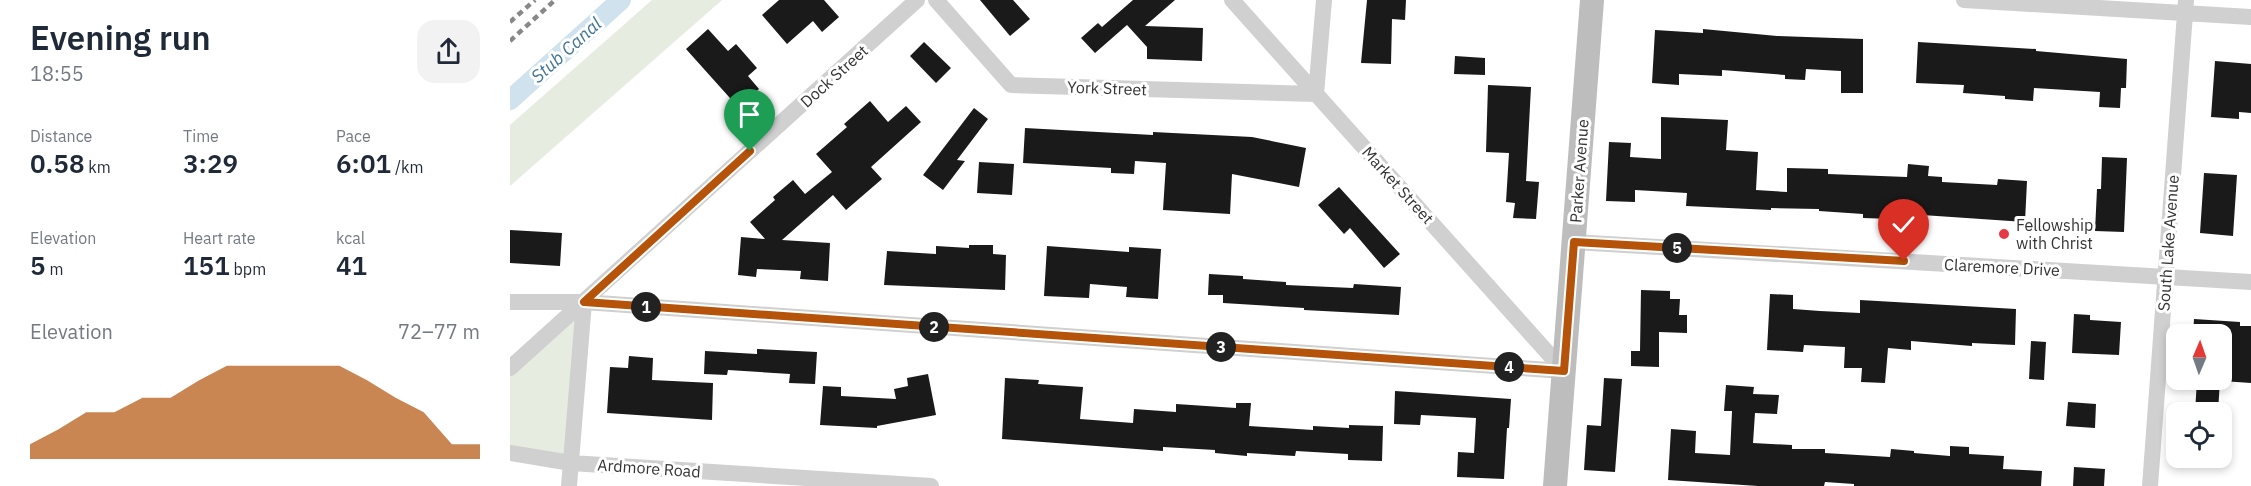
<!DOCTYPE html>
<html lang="en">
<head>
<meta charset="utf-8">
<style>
	body { margin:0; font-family:"IBM Plex Sans",sans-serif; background:#f2f2f3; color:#1f2937; height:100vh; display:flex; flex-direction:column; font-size:22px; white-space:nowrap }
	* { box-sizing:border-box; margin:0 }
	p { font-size:20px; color:#747a83 }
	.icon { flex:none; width:33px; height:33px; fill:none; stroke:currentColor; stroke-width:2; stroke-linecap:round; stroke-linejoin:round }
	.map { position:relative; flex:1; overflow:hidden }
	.side { display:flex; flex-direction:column; background:#fff; width:510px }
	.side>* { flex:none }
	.needle { width:39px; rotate:2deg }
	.tools { position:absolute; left:1656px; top:324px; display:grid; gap:12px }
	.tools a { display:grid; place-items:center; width:66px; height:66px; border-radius:12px; background:#fff; box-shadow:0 3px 9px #0003; font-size:30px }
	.pin { position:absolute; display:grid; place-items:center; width:51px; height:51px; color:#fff; margin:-62px -26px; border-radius:50% 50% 50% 0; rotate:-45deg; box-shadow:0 0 6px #0007 }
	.pin .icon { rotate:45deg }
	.km { position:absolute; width:30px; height:30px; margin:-15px; border-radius:50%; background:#222; color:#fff; font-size:16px; line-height:30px; text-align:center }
	.round { display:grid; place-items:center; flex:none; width:63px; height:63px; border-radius:18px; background:#f2f2f3 }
	.headline { display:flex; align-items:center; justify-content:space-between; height:102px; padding:0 30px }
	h1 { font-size:33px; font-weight:600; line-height:45px }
	.figures { display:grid; grid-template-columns:repeat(3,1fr); gap:9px; height:102px; padding:6px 30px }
	.figures div { display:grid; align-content:center }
	.figures b { font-size:26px; font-weight:600 }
	.figures small { font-size:16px; font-weight:400 }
	.figures p { font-size:16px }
	.chart { height:168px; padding:12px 30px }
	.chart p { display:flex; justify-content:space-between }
	.chart svg { width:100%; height:108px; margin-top:6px; fill:#b45309; opacity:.7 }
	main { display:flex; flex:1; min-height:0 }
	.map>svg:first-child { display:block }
</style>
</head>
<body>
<main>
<section class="side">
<div class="headline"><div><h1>Evening run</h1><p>18:55</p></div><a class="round"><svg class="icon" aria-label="share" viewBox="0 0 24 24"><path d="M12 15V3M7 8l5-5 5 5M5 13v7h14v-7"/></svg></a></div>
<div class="figures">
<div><p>Distance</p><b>0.58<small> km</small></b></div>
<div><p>Time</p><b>3:29</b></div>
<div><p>Pace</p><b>6:01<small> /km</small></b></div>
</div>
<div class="figures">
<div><p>Elevation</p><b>5<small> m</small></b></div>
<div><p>Heart rate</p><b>151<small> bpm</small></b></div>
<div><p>kcal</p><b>41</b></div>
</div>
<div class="chart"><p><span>Elevation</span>72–77 m</p>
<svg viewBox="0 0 160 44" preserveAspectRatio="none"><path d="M0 44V38L10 32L20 25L30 25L40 19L50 19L60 12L70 6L80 6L90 6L100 6L110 6L120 12L130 19L140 25L150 38L160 38V44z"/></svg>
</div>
</section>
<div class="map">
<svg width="1741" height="486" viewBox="0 0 1741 486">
	<rect width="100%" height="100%" fill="#fff"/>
	<path fill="#e6ecdf" d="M 142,0 L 212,0 L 0,186 L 0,125 Z
		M 74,302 L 61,463 L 0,453 L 0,368 Z"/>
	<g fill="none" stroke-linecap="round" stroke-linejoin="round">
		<path stroke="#cfe2ee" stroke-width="20" d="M 0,100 L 111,0"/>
	</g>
	<path fill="#1a1a1a" d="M 269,0 L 314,0 L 329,17 L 312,32 L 303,21 L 277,44 L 252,15 Z
		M 470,0 L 503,0 L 520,19 L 500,36 Z
		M 623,0 L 665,0 L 635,26 L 693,28 L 692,61 L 637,59 L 637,47 L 617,25 L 585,53 L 571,38 L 588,23 L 592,27 Z
		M 857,0 L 896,0 L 895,20 L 882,19 L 881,64 L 851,63 Z
		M 198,29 L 218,51 L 226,44 L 247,68 L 238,76 L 249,89 L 228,107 L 176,49 Z
		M 1193,29 L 1267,36 L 1353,39 L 1353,93 L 1331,93 L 1331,71 L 1296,69 L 1295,80 L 1275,79 L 1275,75 L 1212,70 L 1212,76 L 1169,74 L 1169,85 L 1142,83 L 1145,30 L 1193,33 Z
		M 414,42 L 441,68 L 426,83 L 400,56 Z
		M 1408,42 L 1526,49 L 1526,51 L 1617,59 L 1616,88 L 1611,88 L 1610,108 L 1589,107 L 1590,92 L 1524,88 L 1523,101 L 1495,99 L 1495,96 L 1453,93 L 1454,85 L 1406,83 Z
		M 945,56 L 975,58 L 975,75 L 944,74 Z
		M 1705,61 L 1741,64 L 1741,113 L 1729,112 L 1729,119 L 1701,117 Z
		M 978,85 L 1021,87 L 1016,181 L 1029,182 L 1026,219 L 1003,218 L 1005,203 L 996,202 L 999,153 L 976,152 Z
		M 360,101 L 378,122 L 396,106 L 411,122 L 361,167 L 372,179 L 336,210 L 323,195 L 272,240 L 320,243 L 318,281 L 290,279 L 291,271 L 247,269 L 246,277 L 228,275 L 231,237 L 255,239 L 240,222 L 265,200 L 263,197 L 283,180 L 295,194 L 322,172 L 306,154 L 337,127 L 334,124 Z
		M 464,108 L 478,119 L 447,160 L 455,161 L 433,190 L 413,175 Z
		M 1151,117 L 1218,120 L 1216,150 L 1248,152 L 1246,190 L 1277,192 L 1277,168 L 1318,169 L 1318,174 L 1397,177 L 1398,164 L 1419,166 L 1418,176 L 1432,177 L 1432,182 L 1487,185 L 1488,179 L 1517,181 L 1515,222 L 1383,213 L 1383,219 L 1353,218 L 1353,214 L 1309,211 L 1309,209 L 1261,208 L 1261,210 L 1176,206 L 1177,193 L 1125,190 L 1125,202 L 1096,201 L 1099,142 L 1121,143 L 1120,157 L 1151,159 Z
		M 515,128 L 643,135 L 643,132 L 742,137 L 796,148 L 789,187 L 722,174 L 720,214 L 653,210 L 656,163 L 625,161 L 624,174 L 601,173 L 601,168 L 513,163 Z
		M 1592,157 L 1617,158 L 1614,232 L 1585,231 L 1587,189 L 1591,189 Z
		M 469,162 L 504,164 L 502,195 L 467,193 Z
		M 1694,173 L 1727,175 L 1723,236 L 1690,233 Z
		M 829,187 L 890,254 L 874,268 L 840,228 L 834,234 L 808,205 Z
		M 0,230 L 52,233 L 50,266 L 0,263 Z
		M 459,245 L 483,245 L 483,254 L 496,255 L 495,290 L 374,285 L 377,251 L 426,254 L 426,246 L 459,248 Z
		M 537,246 L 619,252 L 619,247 L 651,249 L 648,299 L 616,297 L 617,287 L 580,284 L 579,298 L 534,296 Z
		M 699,274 L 733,276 L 733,279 L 776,282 L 776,285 L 843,288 L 844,284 L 891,287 L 889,315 L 794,310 L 794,308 L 713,303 L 713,295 L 698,295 Z
		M 1131,290 L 1160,291 L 1160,299 L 1170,299 L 1169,315 L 1177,315 L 1177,333 L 1149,332 L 1149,367 L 1121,366 L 1121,351 L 1130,351 Z
		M 1260,294 L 1283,295 L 1283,309 L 1310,311 L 1350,313 L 1350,300 L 1506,309 L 1505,345 L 1462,343 L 1462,346 L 1401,341 L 1401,350 L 1378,348 L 1375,383 L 1351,382 L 1352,368 L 1334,368 L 1335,347 L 1294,345 L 1293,352 L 1257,350 Z
		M 1564,314 L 1580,315 L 1580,320 L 1611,322 L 1609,355 L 1562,353 Z
		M 1684,319 L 1730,322 L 1730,326 L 1741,326 L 1741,383 L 1712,381 L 1712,334 L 1683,334 Z
		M 1521,341 L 1536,342 L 1534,380 L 1519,379 Z
		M 247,349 L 307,352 L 305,384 L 279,383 L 280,374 L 218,370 L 217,375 L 194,374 L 195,351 L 247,354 Z
		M 119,356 L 143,358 L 142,380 L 203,383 L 202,420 L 97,413 L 100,367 L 118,368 Z
		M 418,374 L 426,415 L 367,426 L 367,428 L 310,425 L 313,386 L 331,387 L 331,396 L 386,399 L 384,389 L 398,386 L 397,378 Z
		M 495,378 L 529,380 L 528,384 L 573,387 L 570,419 L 623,423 L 624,409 L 666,412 L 666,404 L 726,408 L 726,403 L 741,403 L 739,426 L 803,430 L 803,426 L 839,428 L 839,425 L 873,426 L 872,461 L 838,460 L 838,454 L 786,451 L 785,456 L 737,453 L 737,456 L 705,453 L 705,450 L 653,447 L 653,451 L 492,439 Z
		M 1094,378 L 1112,379 L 1105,472 L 1074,470 L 1077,425 L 1091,426 Z
		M 1687,380 L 1710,380 L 1708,412 L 1685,412 Z
		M 1216,385 L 1244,387 L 1243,394 L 1269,395 L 1267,414 L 1245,413 L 1243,443 L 1282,445 L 1282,449 L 1315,449 L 1315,453 L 1380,457 L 1381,449 L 1404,451 L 1404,453 L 1440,456 L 1440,446 L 1459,447 L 1459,454 L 1494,456 L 1493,469 L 1532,471 L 1531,486 L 1344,486 L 1344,484 L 1315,482 L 1314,486 L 1248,486 L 1158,480 L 1161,429 L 1186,431 L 1185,453 L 1220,455 L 1222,411 L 1214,411 Z
		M 885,391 L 1001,399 L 999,428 L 997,428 L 994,479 L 947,477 L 948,452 L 964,453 L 966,418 L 911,415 L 910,425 L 884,424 Z
		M 1558,402 L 1586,404 L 1585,428 L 1556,426 Z
		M 1564,467 L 1595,469 L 1594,486 L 1563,486 Z"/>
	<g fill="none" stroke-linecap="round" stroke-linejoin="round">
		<path stroke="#d0d0d0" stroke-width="16" d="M 426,0 L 501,85 L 806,94 L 814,0
			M 722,0 L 1054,371
			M 1454,0 L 1741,17
			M 1064,242 L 1741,282
			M 0,302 L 74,302 L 1054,371
			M 0,368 L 407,0
			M 0,453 L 61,463 L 421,486
			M 59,486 L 74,302
			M 1640,486 L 1676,0"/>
		<path stroke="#bdbdbd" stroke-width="24" d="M 1045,486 L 1082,0"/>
		<path stroke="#888" stroke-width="4.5" stroke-dasharray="6 4.5" stroke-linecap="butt" d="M 0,22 L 25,0
			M 0,41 L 45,0"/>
	</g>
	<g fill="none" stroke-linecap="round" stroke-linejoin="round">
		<g stroke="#fff" stroke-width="12">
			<path id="route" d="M 240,151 L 74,302 L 1054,371 L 1064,242 L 1394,261"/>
		</g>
		<use href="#route" stroke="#b45309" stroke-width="8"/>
	</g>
	<circle fill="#e63946" stroke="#fff" stroke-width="2" cx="1494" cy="234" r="6"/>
	<g text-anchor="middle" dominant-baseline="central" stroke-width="6" stroke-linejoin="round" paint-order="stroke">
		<g font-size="16" fill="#333" stroke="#fff">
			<text transform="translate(324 76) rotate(-42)">Dock Street</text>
			<text transform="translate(597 88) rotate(2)">York Street</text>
			<text transform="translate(1069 171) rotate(-86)">Parker Avenue</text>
			<text transform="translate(888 185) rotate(48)">Market Street</text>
			<text transform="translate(1658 243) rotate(-86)">South Lake Avenue</text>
			<text transform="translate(1492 267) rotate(3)">Claremore Drive</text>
			<text transform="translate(139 468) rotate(4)">Ardmore Road</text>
		</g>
		<g font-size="16" fill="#333" stroke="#fff" text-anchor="start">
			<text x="1506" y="225">Fellowship<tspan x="1506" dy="18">with Christ</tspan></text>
		</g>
		<g font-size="18" font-style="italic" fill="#3f7597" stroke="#fff">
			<text transform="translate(56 50) rotate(-42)">Stub Canal</text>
		</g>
	</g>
</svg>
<div class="tools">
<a><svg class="needle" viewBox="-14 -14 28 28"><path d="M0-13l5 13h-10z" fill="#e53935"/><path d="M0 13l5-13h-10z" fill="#747a83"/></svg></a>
<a><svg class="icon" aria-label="locate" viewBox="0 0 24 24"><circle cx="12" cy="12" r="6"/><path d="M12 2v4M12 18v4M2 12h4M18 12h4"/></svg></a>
</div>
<div class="pin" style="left:240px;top:151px;background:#1e9e55"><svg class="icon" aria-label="arrive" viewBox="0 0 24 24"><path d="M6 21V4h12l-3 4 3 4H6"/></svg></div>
<div class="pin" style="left:1394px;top:261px;background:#d93025"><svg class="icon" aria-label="check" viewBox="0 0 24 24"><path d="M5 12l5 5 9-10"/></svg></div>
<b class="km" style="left:136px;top:307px">1</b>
<b class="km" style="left:424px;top:327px">2</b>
<b class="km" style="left:711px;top:347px">3</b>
<b class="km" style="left:999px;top:367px">4</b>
<b class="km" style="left:1167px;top:248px">5</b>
</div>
</main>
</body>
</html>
